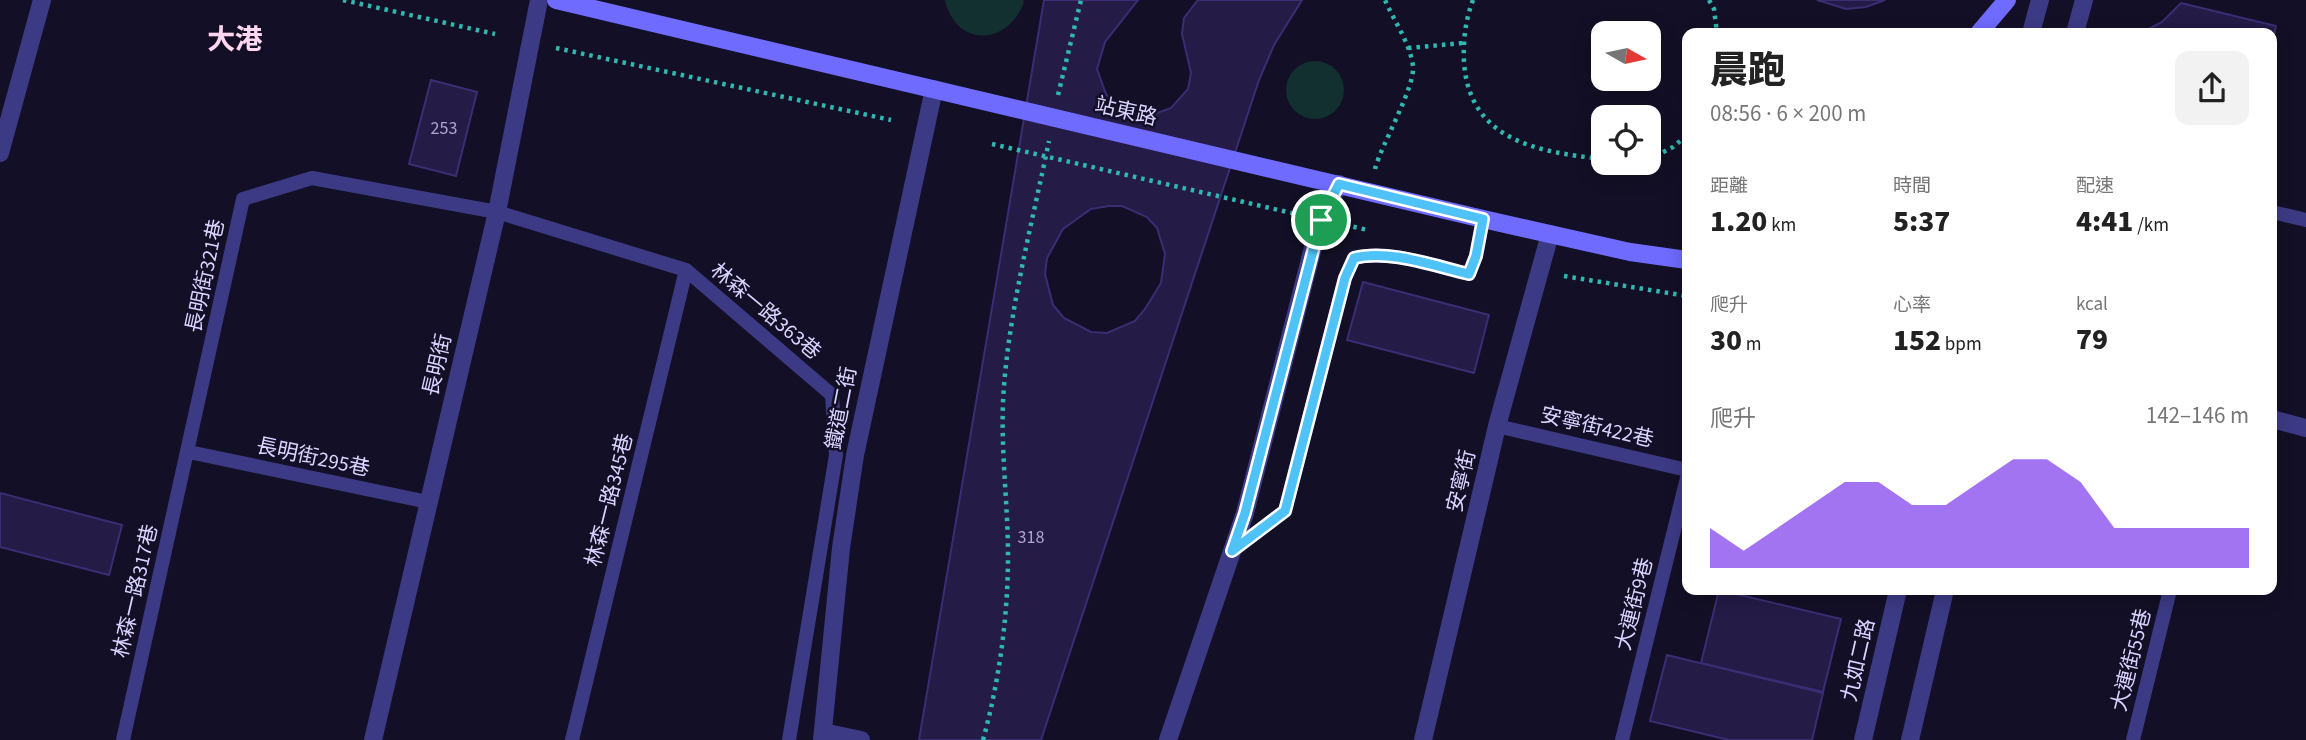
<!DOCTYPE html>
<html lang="zh-TW">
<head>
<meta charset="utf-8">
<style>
	body { margin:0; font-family:"Source Sans 3","Noto Sans TC",sans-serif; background:#f2f2f2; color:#222; height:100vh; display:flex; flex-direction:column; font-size:26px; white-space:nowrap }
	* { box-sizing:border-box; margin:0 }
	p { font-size:23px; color:#767676 }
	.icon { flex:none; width:38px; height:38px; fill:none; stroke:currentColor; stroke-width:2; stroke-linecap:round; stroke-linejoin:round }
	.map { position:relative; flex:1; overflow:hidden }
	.details { position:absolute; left:1682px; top:28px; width:595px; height:567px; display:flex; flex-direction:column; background:#fff; border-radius:14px; box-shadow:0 4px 18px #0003 }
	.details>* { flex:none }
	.needle { width:46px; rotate:99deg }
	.controls { position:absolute; left:1591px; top:21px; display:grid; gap:14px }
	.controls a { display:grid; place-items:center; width:70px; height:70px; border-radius:14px; background:#fff; box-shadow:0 4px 18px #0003; font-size:35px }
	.pin { position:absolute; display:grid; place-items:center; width:60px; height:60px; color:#fff; margin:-30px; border:4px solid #fff; border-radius:50%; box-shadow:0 2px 7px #0007 }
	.round { display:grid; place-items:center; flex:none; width:74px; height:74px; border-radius:14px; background:#f2f2f2 }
	.overview { display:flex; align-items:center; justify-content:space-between; height:119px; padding:0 28px }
	h1 { font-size:38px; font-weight:800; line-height:52px }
	.stats { display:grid; grid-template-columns:repeat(3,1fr); gap:10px; height:119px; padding:7px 28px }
	.stats div { display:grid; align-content:center }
	.stats b { font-size:30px; font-weight:800 }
	.stats small { font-size:19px; font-weight:400 }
	.stats p { font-size:19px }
	.chart { height:196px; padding:14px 28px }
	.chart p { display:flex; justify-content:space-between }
	.chart svg { width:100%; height:126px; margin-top:7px; fill:#7c3aed; opacity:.7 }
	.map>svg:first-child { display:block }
</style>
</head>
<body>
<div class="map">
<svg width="2306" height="740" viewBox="0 0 2306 740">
	<rect width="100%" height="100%" fill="#130f26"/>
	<path fill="#12302f" d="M 945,0 L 1023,0 L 1024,2 C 1008,46 956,48 945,0 Z
		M1286 90a29 29 0 1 1 58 0a29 29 0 1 1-58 0Z"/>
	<path fill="#241b47" stroke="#3b2d73" stroke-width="2" fill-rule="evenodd" d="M 1044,0 L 1138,0 L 1105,42 L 1097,69 L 1106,94 L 1116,105 L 1127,112 L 1152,115 L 1171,108 L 1188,89 L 1191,73 L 1182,34 L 1184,18 L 1198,0 L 1302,0 L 1274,45 L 1259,80 L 1041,740 L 919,740 ZM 1109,206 L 1122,206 L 1147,217 L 1157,228 L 1165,254 L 1161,283 L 1145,309 L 1135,321 L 1107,333 L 1091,332 L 1064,318 L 1053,305 L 1045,274 L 1047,258 L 1063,229 L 1091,209 Z
		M 1817,0 L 1885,0 L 1866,7 L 1846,9 Z
		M 2181,3 L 2276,26 L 2272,43 L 2272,33 L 2141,33 L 2162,22 Z
		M 431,80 L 477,92 L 456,176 L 409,164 Z
		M 1363,282 L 1489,315 L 1474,373 L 1347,340 Z
		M 0,493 L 122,525 L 109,575 L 0,547 Z
		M 1719,590 L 1841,619 L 1823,692 L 1701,663 Z
		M 1667,655 L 1823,693 L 1812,740 L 1729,740 L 1650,721 Z"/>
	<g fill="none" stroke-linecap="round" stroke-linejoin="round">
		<path stroke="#2fb8b0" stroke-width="4.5" stroke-dasharray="3.5 5" stroke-linecap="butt" d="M 343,0 L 495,34
			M 1473,0 C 1465,21 1463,41 1464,63 C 1470,141 1538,152 1603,159
			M 1709,0 L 1714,9 L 1717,33
			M 556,48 L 891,120
			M 1408,48 L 1463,43
			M 1058,95 L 1081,0
			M 992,144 L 1296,214
			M 1648,160 L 1673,147 L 1687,135
			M 1375,169 C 1382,143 1415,88 1413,66 C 1410,43 1394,21 1385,0
			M 1345,225 L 1368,230
			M 1564,276 L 1687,296
			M 983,740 C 999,682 1008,617 1008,556 C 1008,505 1001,454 1003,402 C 1007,318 1032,224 1049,141"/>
		<path stroke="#3d3a85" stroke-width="14" d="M 2272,212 L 2306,220
			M 1497,426 L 1687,470
			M 189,452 L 428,502
			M 1232,551 L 1285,511 L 1345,278 L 1354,258 C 1389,249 1434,266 1469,274 L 1476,256 L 1483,219
			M 123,740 L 243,199 L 312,178 L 497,212 L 686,270 L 832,395 L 836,455 L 789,740
			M 572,740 L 686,270
			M 1622,740 L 1687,478
			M 2133,740 L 2170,590"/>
		<path stroke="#3d3a85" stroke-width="18" d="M 2272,419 L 2306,428
			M 823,732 L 861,740
			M 373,740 L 497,212 L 539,0
			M 822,740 L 841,548 L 855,455 L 934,89
			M 1168,740 L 1245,513 L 1320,220 L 1339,184
			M 1423,740 L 1497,426 L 1550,234"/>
		<path stroke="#3d3a85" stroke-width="18" d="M 2031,33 L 2040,0
			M 2075,33 L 2084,0
			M 0,153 L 42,0
			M 1863,740 L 1898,590
			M 1910,740 L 1945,590"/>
		<path stroke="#6f6bff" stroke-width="18" d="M 556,0 L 1483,219 L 1630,252 L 1687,260
			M 1979,33 L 2007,0"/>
	</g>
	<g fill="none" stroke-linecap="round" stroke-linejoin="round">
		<g stroke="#fff" stroke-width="14">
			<path id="route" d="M 1339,184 L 1483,219 L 1476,256 L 1469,274 C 1434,266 1389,249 1354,258 L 1345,278 L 1285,511 L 1232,551 L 1245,513 L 1321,220 Z"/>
		</g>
		<use href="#route" stroke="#4fc3f7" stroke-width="9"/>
	</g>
	<g text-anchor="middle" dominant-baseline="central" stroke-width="5" stroke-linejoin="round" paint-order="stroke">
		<g font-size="18" fill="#aca6d1">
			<text x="444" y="128">253</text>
			<text x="1031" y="537">318</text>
		</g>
		<g font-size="21" fill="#d9d4ff" stroke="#130f26">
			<text transform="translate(1126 111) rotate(13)">站東路</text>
			<text transform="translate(205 276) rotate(-78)">長明街321巷</text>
			<text transform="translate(766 311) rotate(40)">林森一路363巷</text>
			<text transform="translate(437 365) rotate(-77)">長明街</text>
			<text transform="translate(841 408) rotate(-79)">鐵道二街</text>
			<text transform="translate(1597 427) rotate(13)">安寧街422巷</text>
			<text transform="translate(313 457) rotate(12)">長明街295巷</text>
			<text transform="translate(1461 481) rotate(-77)">安寧街</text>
			<text transform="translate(609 500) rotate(-76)">林森一路345巷</text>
			<text transform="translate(135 591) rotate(-77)">林森一路317巷</text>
			<text transform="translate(1634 604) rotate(-76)">大連街9巷</text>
			<text transform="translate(1858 660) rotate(-77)">九如二路</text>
			<text transform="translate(2131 660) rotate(-76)">大連街55巷</text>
		</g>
		<g font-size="28" font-weight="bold" fill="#ffd6f0" stroke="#130f26">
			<text x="235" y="40">大港</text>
		</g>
	</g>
</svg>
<div class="controls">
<a><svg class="needle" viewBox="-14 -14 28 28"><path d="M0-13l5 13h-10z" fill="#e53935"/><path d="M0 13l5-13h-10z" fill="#767676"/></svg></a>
<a><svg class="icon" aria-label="locate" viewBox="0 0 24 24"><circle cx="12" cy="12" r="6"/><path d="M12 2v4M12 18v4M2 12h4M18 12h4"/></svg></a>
</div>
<div class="pin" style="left:1321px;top:220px;background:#1e9e55"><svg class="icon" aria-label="arrive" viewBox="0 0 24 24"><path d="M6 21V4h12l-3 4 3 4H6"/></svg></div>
<section class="details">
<div class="overview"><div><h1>晨跑</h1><p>08:56 · 6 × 200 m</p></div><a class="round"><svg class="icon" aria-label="share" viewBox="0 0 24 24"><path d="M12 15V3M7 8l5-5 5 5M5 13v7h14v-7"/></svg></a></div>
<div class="stats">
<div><p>距離</p><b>1.20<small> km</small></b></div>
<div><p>時間</p><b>5:37</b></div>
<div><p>配速</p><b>4:41<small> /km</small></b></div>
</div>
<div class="stats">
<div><p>爬升</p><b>30<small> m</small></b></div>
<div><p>心率</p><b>152<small> bpm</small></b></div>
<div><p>kcal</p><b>79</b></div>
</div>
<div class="chart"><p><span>爬升</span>142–146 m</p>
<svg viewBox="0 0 160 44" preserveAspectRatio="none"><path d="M0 44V30L10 38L20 30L30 22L40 14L50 14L60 22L70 22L80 14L90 6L100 6L110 14L120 30L130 30L140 30L150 30L160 30V44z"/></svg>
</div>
</section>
</div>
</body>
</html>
